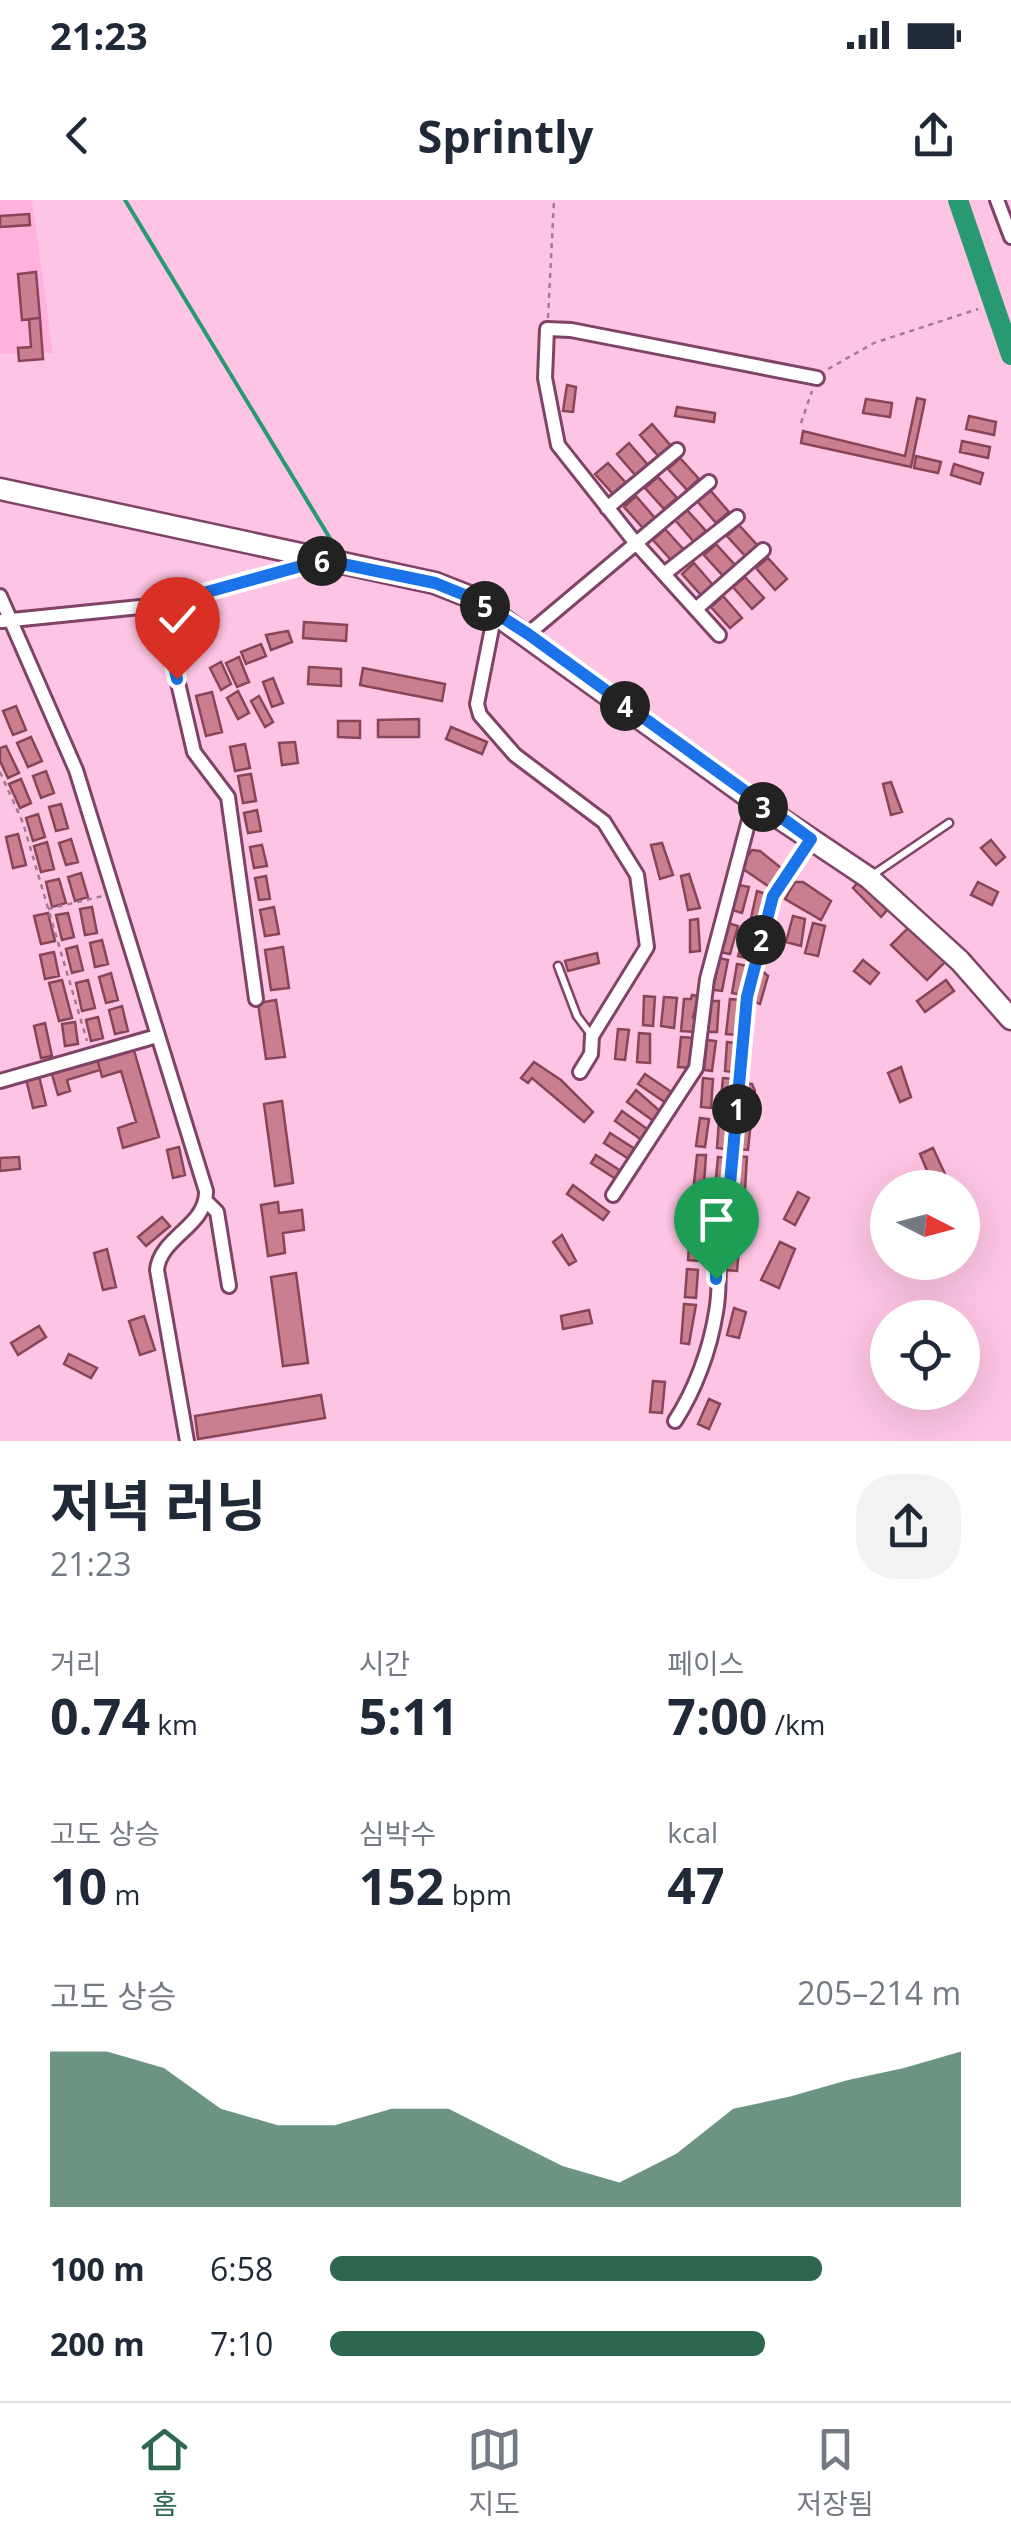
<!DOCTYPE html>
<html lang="ko">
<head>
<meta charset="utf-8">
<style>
	body { margin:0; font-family:"Open Sans","Noto Sans KR",sans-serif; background:#f2f2f3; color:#1f2937; height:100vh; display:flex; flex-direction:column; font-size:38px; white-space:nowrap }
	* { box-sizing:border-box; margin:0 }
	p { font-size:32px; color:#747a83 }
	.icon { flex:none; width:55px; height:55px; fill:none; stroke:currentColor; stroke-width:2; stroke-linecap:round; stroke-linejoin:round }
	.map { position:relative; height:1241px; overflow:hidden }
	.details { display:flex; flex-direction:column; background:#fff; flex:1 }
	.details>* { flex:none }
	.needle { width:65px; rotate:96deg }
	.controls { position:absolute; left:870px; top:970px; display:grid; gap:20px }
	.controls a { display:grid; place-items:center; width:110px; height:110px; border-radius:50%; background:#fff; box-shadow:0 10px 40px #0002; font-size:50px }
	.pin { position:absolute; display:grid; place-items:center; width:85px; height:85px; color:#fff; margin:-102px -42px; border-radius:50% 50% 50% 0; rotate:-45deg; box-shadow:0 0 10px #0007 }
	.pin .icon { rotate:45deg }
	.km { position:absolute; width:50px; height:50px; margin:-25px; border-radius:50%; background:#222; color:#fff; font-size:28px; line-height:50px; text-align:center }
	.round { display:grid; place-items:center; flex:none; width:105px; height:105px; border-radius:40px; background:#f2f2f3 }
	.headline { display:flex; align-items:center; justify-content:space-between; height:170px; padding:0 50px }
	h1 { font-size:55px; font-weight:700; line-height:75px }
	.stats { display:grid; grid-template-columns:repeat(3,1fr); gap:15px; height:170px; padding:10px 50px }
	.stats div { display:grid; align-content:center }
	.stats b { font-size:50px; font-weight:700 }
	.stats small { font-size:28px; font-weight:400 }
	.stats p { font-size:28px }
	.chart { height:280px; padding:20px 50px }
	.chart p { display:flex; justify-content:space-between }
	.chart svg { width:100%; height:180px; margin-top:10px; fill:#2e6750; opacity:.7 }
	ul { padding:0 50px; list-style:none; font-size:32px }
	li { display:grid; grid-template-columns:160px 120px 1fr; align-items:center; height:75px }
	li i { height:25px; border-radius:12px; background:#2e6750 }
	.status { display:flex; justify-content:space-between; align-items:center; height:70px; padding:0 50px; background:#fff; direction:ltr }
	.status svg { height:28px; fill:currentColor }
	header { display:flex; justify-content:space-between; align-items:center; height:130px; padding:0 50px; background:#fff; font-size:45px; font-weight:700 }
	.tabs { display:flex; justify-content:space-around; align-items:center; height:140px; border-top:2px solid #e0e1e3; background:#fff; font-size:28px; color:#747a83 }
	.tabs a { display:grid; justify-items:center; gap:5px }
	.tabs .on { color:#2e6750 }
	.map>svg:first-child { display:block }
</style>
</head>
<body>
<div class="status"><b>21:23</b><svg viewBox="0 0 49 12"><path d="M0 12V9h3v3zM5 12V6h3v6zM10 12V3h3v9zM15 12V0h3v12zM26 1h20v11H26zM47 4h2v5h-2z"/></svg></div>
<header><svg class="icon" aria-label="back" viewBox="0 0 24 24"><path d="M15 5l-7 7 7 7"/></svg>Sprintly<svg class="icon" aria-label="share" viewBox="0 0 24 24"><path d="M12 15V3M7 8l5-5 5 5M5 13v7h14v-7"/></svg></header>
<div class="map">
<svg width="1011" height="1241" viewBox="0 0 1011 1241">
	<rect width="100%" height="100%" fill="#fdc4e3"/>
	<path fill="#ffb2dd" d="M 0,0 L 32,0 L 53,153 L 0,154 Z"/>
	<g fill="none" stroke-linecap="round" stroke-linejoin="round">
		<path stroke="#299971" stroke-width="4" d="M 125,0 L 334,345"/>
		<path stroke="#299971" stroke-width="20" d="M 958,0 L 1011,155"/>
	</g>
	<path fill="#ca7f91" stroke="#894557" stroke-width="2.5" d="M 29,14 L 30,25 L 0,27 L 0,16 Z
		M 36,72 L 40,118 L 22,120 L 18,74 Z
		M 40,118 L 43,159 L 19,161 L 18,148 L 31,147 L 29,119 Z
		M 567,185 L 576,187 L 573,212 L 563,211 Z
		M 917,198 L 925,200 L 911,267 L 801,243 L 803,231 L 905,256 Z
		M 866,199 L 892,203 L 890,217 L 863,213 Z
		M 677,207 L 715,213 L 714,222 L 675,216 Z
		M 969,216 L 996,222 L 994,235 L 966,229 Z
		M 652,224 L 671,246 L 659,257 L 640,235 Z
		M 962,241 L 990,247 L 988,258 L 960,252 Z
		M 629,243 L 648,265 L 636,276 L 617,254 Z
		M 916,256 L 941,262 L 938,273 L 914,268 Z
		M 680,258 L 699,279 L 687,290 L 668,269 Z
		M 608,263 L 627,284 L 614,295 L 595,274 Z
		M 954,264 L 983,273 L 980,284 L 951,275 Z
		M 658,277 L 677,298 L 664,309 L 645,288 Z
		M 710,290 L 729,312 L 716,323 L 697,301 Z
		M 636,296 L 655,318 L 643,328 L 624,307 Z
		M 687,310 L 706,331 L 694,342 L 675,320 Z
		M 739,325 L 758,346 L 746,357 L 727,336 Z
		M 665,329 L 684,350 L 672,361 L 653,340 Z
		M 716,344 L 735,365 L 723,376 L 704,355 Z
		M 768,358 L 787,379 L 775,390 L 756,368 Z
		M 694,363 L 713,385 L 701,395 L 682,374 Z
		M 745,377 L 764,398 L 752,409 L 733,387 Z
		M 723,396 L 742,418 L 730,428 L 711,407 Z
		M 304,422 L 347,425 L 346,441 L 303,438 Z
		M 288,431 L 292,442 L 271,450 L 266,435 Z
		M 261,444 L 266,456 L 246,464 L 241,452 Z
		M 239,457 L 249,482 L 237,487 L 226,463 Z
		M 221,462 L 231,484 L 221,490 L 210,468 Z
		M 309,467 L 341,469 L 341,486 L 308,484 Z
		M 363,468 L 445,484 L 442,501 L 360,485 Z
		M 273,478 L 283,503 L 272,507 L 263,482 Z
		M 238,491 L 249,513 L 238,519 L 227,498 Z
		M 212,492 L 222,532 L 206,536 L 196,496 Z
		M 259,496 L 273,522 L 265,527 L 251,501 Z
		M 16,506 L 26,530 L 13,535 L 3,511 Z
		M 419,519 L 419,537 L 378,537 L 378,520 Z
		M 338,521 L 360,521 L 360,538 L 338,537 Z
		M 451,527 L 487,542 L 482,554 L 446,539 Z
		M 31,537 L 42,561 L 28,567 L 17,543 Z
		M 295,542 L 298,563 L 282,565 L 279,543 Z
		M 245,544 L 250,568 L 235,571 L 230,547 Z
		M 6,546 L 19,573 L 8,578 L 0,561 L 0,548 Z
		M 46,571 L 54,593 L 41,598 L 33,576 Z
		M 251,574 L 256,601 L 243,603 L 238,576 Z
		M 21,579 L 31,603 L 20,608 L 9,584 Z
		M 891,582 L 902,612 L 891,615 L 883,584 Z
		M 61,604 L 68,628 L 56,631 L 49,607 Z
		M 257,610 L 261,631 L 248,633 L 244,613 Z
		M 38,614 L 45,637 L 33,641 L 26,618 Z
		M 18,634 L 26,665 L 13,668 L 6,637 Z
		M 71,639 L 78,662 L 66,665 L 59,643 Z
		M 991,640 L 1005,657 L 996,665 L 981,648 Z
		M 47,642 L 54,669 L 41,672 L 34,646 Z
		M 662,643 L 673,675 L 660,679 L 651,645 Z
		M 262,645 L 267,666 L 254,668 L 250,647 Z
		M 752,650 L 760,651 L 786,672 L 774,690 L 740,667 Z
		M 81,673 L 88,697 L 75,701 L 68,677 Z
		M 689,674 L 700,708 L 688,710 L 681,676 Z
		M 266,676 L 270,699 L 259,700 L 255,678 Z
		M 59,679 L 66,703 L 52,707 L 46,682 Z
		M 795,682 L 803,682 L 831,701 L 821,720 L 785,699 Z
		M 858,682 L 888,709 L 881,717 L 853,688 Z
		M 978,682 L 998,692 L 992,705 L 971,695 Z
		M 738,685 L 749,687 L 742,713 L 732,710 Z
		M 757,691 L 766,694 L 762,721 L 751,718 Z
		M 92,707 L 97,733 L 85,735 L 80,709 Z
		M 274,707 L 279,734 L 265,736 L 260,710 Z
		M 48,713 L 55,741 L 41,744 L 34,716 Z
		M 68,713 L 74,737 L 62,740 L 56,715 Z
		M 793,716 L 805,719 L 801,746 L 786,742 Z
		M 698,719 L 700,751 L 690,752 L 690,720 Z
		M 728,723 L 738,726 L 730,754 L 720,752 Z
		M 813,723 L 825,726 L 818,756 L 805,753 Z
		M 909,727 L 945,762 L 927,780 L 891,745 Z
		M 746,728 L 758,731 L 750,759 L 738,756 Z
		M 102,740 L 108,764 L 95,767 L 90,743 Z
		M 77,746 L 83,770 L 72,773 L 66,749 Z
		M 283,747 L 289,788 L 271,790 L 265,750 Z
		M 54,752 L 59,776 L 45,779 L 40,755 Z
		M 597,753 L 599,763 L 568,771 L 565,761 Z
		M 719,758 L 728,760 L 722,791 L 713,790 Z
		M 863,760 L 879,773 L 870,784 L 854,771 Z
		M 737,764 L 748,766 L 742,795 L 732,793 Z
		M 760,769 L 768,776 L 760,804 L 751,801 Z
		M 111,773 L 118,800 L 106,803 L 99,777 Z
		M 62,780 L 72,818 L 59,821 L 49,783 Z
		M 88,780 L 95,808 L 82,811 L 76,783 Z
		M 946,780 L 954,791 L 925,812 L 917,801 Z
		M 692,795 L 699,796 L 693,817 L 697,817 L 696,832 L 681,831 L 684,799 L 691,799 Z
		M 644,796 L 655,797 L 653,826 L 643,825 Z
		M 664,797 L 677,798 L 674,828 L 661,826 Z
		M 730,799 L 741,800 L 738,835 L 726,834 Z
		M 276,800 L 285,857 L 266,859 L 258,803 Z
		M 709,801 L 719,801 L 717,832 L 707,832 Z
		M 122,806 L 128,831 L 115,834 L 109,810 Z
		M 98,817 L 103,838 L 91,841 L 86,820 Z
		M 75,822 L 78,844 L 65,846 L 62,824 Z
		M 45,823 L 52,856 L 41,858 L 34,826 Z
		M 618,829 L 629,830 L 625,860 L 615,859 Z
		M 639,833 L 650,834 L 650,863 L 637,862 Z
		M 681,837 L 694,838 L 691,868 L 678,867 Z
		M 707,840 L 716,841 L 712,871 L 704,870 Z
		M 727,842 L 736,843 L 733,872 L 725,871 Z
		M 133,847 L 159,937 L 123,948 L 118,928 L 136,922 L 121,871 L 102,877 L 97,858 Z
		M 97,858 L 100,870 L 67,880 L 70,891 L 58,895 L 51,871 Z
		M 534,862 L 561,880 L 593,912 L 584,922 L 532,878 L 528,883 L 521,878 Z
		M 901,867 L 911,897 L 900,902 L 888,873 Z
		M 645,874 L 673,893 L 666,903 L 638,884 Z
		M 39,876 L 46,905 L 33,908 L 26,879 Z
		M 703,878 L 713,879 L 711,908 L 701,907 Z
		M 723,878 L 734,879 L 731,909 L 720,908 Z
		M 743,883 L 752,884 L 755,891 L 752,912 L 740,911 Z
		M 636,890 L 662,913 L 655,922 L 627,902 Z
		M 282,901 L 293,983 L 275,986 L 264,904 Z
		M 622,911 L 650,931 L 643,941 L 615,921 Z
		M 700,918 L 709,919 L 705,947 L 696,946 Z
		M 719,919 L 729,919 L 726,949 L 717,948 Z
		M 741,920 L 751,921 L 748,950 L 738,949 Z
		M 610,933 L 638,951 L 632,961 L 604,943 Z
		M 179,947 L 185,975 L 173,978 L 167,950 Z
		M 933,948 L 945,974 L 931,980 L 920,954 Z
		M 596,955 L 624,973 L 619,981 L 591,963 Z
		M 697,955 L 706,955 L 704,984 L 694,983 Z
		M 736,956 L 747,957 L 745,989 L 733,988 Z
		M 19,957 L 20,969 L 0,971 L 0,958 Z
		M 718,957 L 727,958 L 724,990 L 715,989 Z
		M 573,985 L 609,1012 L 603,1020 L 567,994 Z
		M 798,992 L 809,998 L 795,1025 L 784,1019 Z
		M 712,996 L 722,997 L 719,1026 L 709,1025 Z
		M 278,1002 L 279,1013 L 302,1010 L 304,1030 L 283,1033 L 285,1053 L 268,1056 L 261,1005 Z
		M 162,1017 L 170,1026 L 146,1046 L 138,1037 Z
		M 690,1032 L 701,1033 L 699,1061 L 688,1060 Z
		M 562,1035 L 576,1061 L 569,1065 L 553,1042 Z
		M 728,1037 L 740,1037 L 737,1071 L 725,1070 Z
		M 780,1042 L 795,1049 L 779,1088 L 761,1080 Z
		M 107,1049 L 116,1087 L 103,1090 L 94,1053 Z
		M 687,1069 L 698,1070 L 696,1098 L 685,1097 Z
		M 296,1073 L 308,1163 L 283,1166 L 271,1077 Z
		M 684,1104 L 696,1105 L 689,1144 L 681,1143 Z
		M 734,1108 L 746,1112 L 739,1138 L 727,1135 Z
		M 589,1110 L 592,1123 L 563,1129 L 561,1116 Z
		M 144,1116 L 155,1150 L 140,1155 L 129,1121 Z
		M 39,1126 L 46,1137 L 18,1155 L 11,1143 Z
		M 69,1154 L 97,1168 L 91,1178 L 64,1164 Z
		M 653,1181 L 665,1182 L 662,1213 L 650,1212 Z
		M 321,1195 L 325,1218 L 198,1239 L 195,1216 Z
		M 709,1199 L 720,1204 L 709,1229 L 698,1224 Z"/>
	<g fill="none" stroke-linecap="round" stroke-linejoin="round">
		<g stroke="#7f4367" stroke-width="11">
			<path id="lane" d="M 874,674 L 949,623
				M 558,766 L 577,816 L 592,836"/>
		</g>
		<g stroke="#7f4367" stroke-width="18">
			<path id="street" d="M 997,0 L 1011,37
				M 607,308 L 677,250
				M 664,374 L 737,317
				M 0,396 L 76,570 L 206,991 C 207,1026 160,1037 157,1070 L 187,1241
				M 160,405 L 194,552 L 228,597 L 256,799
				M 696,409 L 763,350
				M 495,413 L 477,504 L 480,515 L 515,555 L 604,622 L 637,675 L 647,747 L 592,836 L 591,854 L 580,872
				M 2,421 L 160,405 L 320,361
				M 528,434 L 709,282
				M 719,435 L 634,341 L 558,245 L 545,178 L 547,129 L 571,130 L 817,178
				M 0,881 L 157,836
				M 613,995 L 696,868 L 707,779 L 754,601
				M 207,1002 L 217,1012 L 229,1086
				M 675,1221 C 695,1190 710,1150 716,1112 C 722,1080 714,1065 726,1028 L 747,797 L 773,696 L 811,639"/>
		</g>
		<g stroke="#7f4367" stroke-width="25">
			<path id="primary" d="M 0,289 L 435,383 L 473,398 L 754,601 L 869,678 L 960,761 L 1011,819"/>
		</g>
		<path stroke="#a47991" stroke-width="2.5" stroke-dasharray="5 5" stroke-linecap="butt" d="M 548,118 L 554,0
			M 828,169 L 874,143 L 978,109
			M 801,223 L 812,191
			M 0,572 L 23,623 L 87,841
			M 48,709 L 103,696"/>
		<use href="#lane" stroke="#fff" stroke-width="6"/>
		<use href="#street" stroke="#fff" stroke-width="12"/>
		<use href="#primary" stroke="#fff" stroke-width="20"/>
	</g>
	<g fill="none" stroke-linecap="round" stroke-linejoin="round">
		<g stroke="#fff" stroke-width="20">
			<path id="route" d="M 177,479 L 160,405 L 323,360 L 435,383 L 472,398 L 528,434 L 811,639 L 773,696 L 747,797 L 726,1028 L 716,1058 L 716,1079"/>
		</g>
		<use href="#route" stroke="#1a73e8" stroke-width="12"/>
	</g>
</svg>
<div class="controls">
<a><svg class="needle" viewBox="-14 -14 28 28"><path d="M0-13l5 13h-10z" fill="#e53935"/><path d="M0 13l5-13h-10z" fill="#747a83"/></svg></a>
<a><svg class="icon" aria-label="locate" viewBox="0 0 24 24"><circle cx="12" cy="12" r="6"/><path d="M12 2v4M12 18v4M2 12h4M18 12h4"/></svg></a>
</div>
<div class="pin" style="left:716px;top:1079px;background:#1e9e55"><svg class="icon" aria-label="arrive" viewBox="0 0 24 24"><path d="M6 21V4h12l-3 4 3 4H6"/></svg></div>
<div class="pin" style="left:177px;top:479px;background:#d93025"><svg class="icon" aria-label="check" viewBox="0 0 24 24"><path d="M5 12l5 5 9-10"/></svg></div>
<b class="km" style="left:737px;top:909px">1</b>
<b class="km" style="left:761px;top:740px">2</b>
<b class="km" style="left:763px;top:607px">3</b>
<b class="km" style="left:625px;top:506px">4</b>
<b class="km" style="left:485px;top:406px">5</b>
<b class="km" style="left:322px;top:361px">6</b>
</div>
<section class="details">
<div class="headline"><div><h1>저녁 러닝</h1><p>21:23</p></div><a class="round"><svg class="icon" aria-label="share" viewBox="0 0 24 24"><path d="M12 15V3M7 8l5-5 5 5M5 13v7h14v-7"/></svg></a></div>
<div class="stats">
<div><p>거리</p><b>0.74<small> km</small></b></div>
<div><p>시간</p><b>5:11</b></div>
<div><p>페이스</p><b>7:00<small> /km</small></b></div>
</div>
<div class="stats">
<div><p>고도 상승</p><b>10<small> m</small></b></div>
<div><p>심박수</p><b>152<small> bpm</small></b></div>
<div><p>kcal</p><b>47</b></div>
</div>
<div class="chart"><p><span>고도 상승</span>205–214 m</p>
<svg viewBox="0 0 160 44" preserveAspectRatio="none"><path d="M0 44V6L10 6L20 10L30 20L40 24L50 24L60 20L70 20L80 27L90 34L100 38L110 31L120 20L130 17L140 13L150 10L160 6V44z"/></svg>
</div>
<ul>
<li><b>100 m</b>6:58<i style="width:78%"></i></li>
<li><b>200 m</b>7:10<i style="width:69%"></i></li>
</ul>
</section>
<nav class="tabs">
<a class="on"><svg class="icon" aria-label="home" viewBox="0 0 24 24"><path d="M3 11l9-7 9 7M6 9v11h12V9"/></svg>홈</a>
<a><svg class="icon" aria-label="map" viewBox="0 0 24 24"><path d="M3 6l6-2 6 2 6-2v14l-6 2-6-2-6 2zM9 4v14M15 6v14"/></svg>지도</a>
<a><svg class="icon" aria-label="saved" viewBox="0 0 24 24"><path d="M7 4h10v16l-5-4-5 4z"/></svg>저장됨</a>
</nav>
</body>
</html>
